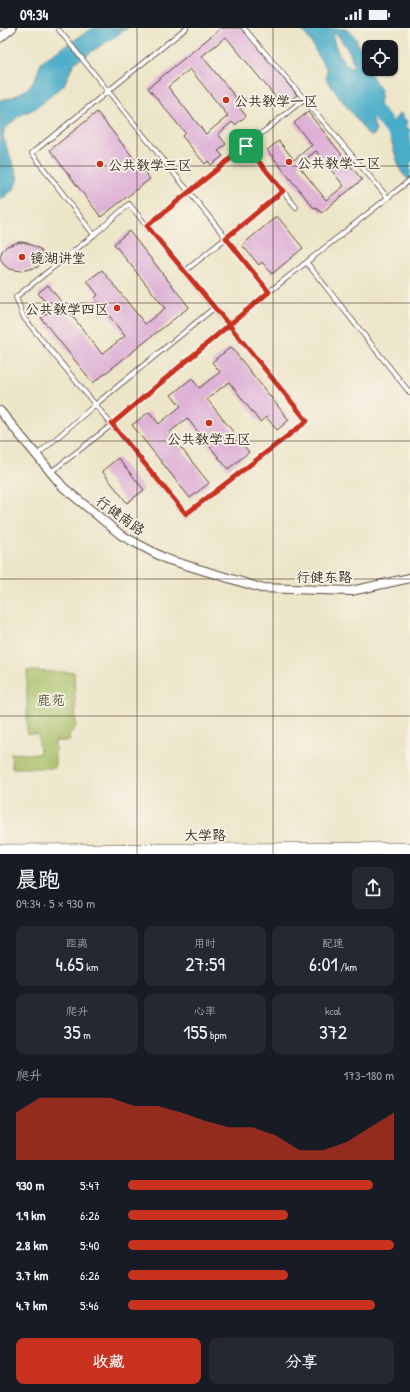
<!DOCTYPE html>
<html lang="zh">
<head>
<meta charset="utf-8">
<style>
	body { margin:0; font-family:"Patrick Hand","LXGW WenKai TC",sans-serif; background:#242831; color:#f1f3f6; height:100vh; display:flex; flex-direction:column; font-size:15px; white-space:nowrap }
	* { box-sizing:border-box; margin:0 }
	p { font-size:13px; color:#9ea1a6 }
	.icon { flex:none; width:22px; height:22px; fill:none; stroke:currentColor; stroke-width:2; stroke-linecap:round; stroke-linejoin:round }
	.map { position:relative; height:826px; overflow:hidden }
	.side { display:flex; flex-direction:column; background:#171b24; flex:1 }
	.side>* { flex:none }
	.controls { position:absolute; left:362px; top:12px; display:grid; gap:8px }
	.controls a { display:grid; place-items:center; width:36px; height:36px; border-radius:8px; background:#171b24; box-shadow:0 1px 3px #0004; font-size:20px }
	.pin { position:absolute; display:grid; place-items:center; width:34px; height:34px; color:#fff; margin:-17px; border-radius:8px; box-shadow:0 2px 6px #0006 }
	.round { display:grid; place-items:center; flex:none; width:42px; height:42px; border-radius:8px; background:#242831 }
	.head { display:flex; align-items:center; justify-content:space-between; height:68px; padding:0 16px }
	h1 { font-size:22px; font-weight:600; line-height:30px }
	.stats { display:grid; grid-template-columns:repeat(3,1fr); gap:6px; height:68px; padding:4px 16px }
	.stats div { display:grid; align-content:center; border-radius:8px; background:#242831; text-align:center }
	.stats b { font-size:20px; font-weight:600 }
	.stats small { font-size:11px; font-weight:400 }
	.stats p { font-size:11px }
	.chart { height:112px; padding:8px 16px }
	.chart p { display:flex; justify-content:space-between }
	.chart svg { width:100%; height:72px; margin-top:4px; fill:#c8321e; opacity:.7 }
	.button { display:flex; gap:8px; margin-top:auto; padding:8px 16px }
	.button a { flex:1; height:46px; border-radius:8px; background:#c8321e; color:#fff; font-size:16px; font-weight:600; line-height:46px; text-align:center }
	.button a+a { background:#242831; color:#f1f3f6 }
	ul { padding:0 16px; list-style:none; font-size:13px }
	li { display:grid; grid-template-columns:64px 48px 1fr; align-items:center; height:30px }
	li i { height:10px; border-radius:5px; background:#c8321e }
	.status { display:flex; justify-content:space-between; align-items:center; height:28px; padding:0 20px; background:#171b24; direction:ltr }
	.status svg { height:11px; fill:currentColor }
	.map>svg:first-child { display:block }
</style>
</head>
<body>
<div class="status"><b>09:34</b><svg viewBox="0 0 49 12"><path d="M0 12V9h3v3zM5 12V6h3v6zM10 12V3h3v9zM15 12V0h3v12zM26 1h20v11H26zM47 4h2v5h-2z"/></svg></div>
<div class="map">
<svg width="410" height="826" viewBox="0 0 410 826">
	<rect width="100%" height="100%" fill="#f7f3e8"/>
	<filter id="ink" filterUnits="userSpaceOnUse"><feTurbulence type="fractalNoise" baseFrequency=".025" numOctaves="2"/><feDisplacementMap in="SourceGraphic" scale="8" xChannelSelector="R" yChannelSelector="G"/><feConvolveMatrix kernelMatrix="1 2 1 2 8 2 1 2 1" color-interpolation-filters="sRGB"/></filter>
	<filter id="wash" filterUnits="userSpaceOnUse"><feTurbulence type="fractalNoise" baseFrequency=".012" numOctaves="4" result="noise"/><feDisplacementMap in="SourceGraphic" scale="16" xChannelSelector="R" yChannelSelector="G"/><feGaussianBlur stdDeviation="0.9" result="paint"/><feColorMatrix in="noise" values="0 0 0 0 0 0 0 0 0 0 0 0 0 0 0 0 0 1.4 0 .05"/><feComposite in="paint" operator="in"/></filter>
	<g filter="url(#wash)">
		<rect width="100%" height="100%" fill="#ede5c8"/>
		<path fill="#a7bd62" stroke="#717440" d="M 27,643 L 74,644 L 76,698 L 73,703 L 69,706 L 70,713 L 55,713 L 55,740 L 12,740 L 11,725 L 40,726 L 38,706 L 27,706 Z"/>
		<path fill="#49acc8" stroke="#426b73" fill-rule="evenodd" d="M 93,0 L 128,0 L 74,35 L 64,57 L 36,80 L 19,88 L 4,102 L 3,109 L 18,150 L 14,161 L 0,173 L 0,72 L 11,70 L 27,61 L 35,51 L 42,33 Z
			M 299,0 L 346,1 L 355,9 L 371,47 L 381,62 L 379,77 L 374,83 L 372,91 L 376,103 L 374,107 L 370,108 L 367,105 L 328,54 L 326,50 L 327,41 C 316,28 312,10 299,0 ZM 334,6 L 337,6 L 350,25 L 354,38 L 352,40 C 342,37 335,19 333,9 Z
			M 400,85 L 408,95 L 405,97 L 410,102 L 410,154 C 407,150 402,146 400,141 C 399,139 391,113 391,111 C 392,103 395,102 394,92 Z"/>
		<g fill="none" stroke-linecap="round" stroke-linejoin="round">
			<path stroke="#49acc8" stroke-width="14" d="M 363,68 L 398,109 L 410,127"/>
		</g>
		<g id="blocks">
			<path fill="#deb0d6" fill-rule="evenodd" d="M 221,0 L 243,0 L 297,67 L 283,78 L 226,9 L 202,28 L 242,77 L 239,79 L 246,88 L 235,97 L 232,94 L 218,106 L 226,116 L 218,123 L 223,128 L 211,137 L 208,133 L 205,136 L 182,108 L 185,105 L 148,60 ZM 190,41 L 228,88 L 206,106 L 168,59 Z
				M 97,84 L 150,151 L 101,189 L 50,122 Z
				M 308,84 L 362,152 L 321,185 L 316,179 L 314,180 L 267,122 L 279,113 L 294,132 L 312,117 L 294,95 ZM 316,123 L 344,158 L 326,172 L 298,137 Z
				M 277,188 L 303,220 L 272,246 L 262,234 L 259,237 L 242,217 Z
				M 129,203 L 189,279 L 93,355 L 41,290 L 51,282 L 38,265 L 48,257 L 102,326 L 125,308 L 95,270 L 98,267 L 87,253 L 102,242 L 145,296 L 165,280 L 114,216 Z
				M 20,214 L 27,215 L 40,221 L 42,224 L 43,232 L 38,239 L 21,243 L 9,241 L 3,236 L 0,229 L 2,223 L 7,218 Z
				M 231,319 L 289,392 L 277,402 L 266,389 L 260,394 L 229,354 L 207,371 L 249,424 L 228,441 L 187,390 L 169,405 L 209,455 L 190,470 L 132,397 L 149,384 L 159,396 L 181,378 L 171,367 L 192,350 L 199,360 L 220,344 L 212,334 Z
				M 118,430 L 144,462 L 127,475 L 102,443 Z"/>
		</g>
	</g>
	<g filter="url(#ink)">
		<use href="#blocks" fill-opacity="0" stroke="#564638" stroke-width="1"/>
		<g fill="none" stroke-linecap="round" stroke-linejoin="round">
			<g stroke="#564638" stroke-width="5.5">
				<path id="service" d="M 244,0 L 388,170
					M 59,2 L 226,210 L 283,163
					M 246,118 L 296,179
					M 147,198 L 304,71
					M 307,235 L 410,365
					M 184,244 L 226,210 L 269,264 L 229,297 L 220,288 L 129,176 L 94,207 L 32,125 L 186,0
					M 269,264 L 410,152
					M 37,427 L 96,376 L 214,280
					M 51,444 L 109,399 L 112,396 L 229,297 L 307,393 L 186,487 L 24,290 L 16,269 L 94,207"/>
			</g>
			<g stroke="#564638" stroke-width="10">
				<path id="minor" d="M 0,10 L 12,0
					M 0,383 L 63,459 L 121,507 L 166,531 L 261,560 L 351,563 L 410,550"/>
			</g>
			<g stroke="#564638" stroke-width="14">
				<path id="trunk" d="M 0,823 L 410,821"/>
			</g>
			<use href="#service" stroke="#fff" stroke-width="4"/>
			<use href="#minor" stroke="#fff" stroke-width="8"/>
			<use href="#trunk" stroke="#fff" stroke-width="13"/>
		</g>
	</g>
	<g fill="none" stroke-linecap="round" stroke-linejoin="round" filter="url(#ink)">
		<g stroke="#fff" stroke-width="8">
			<path id="route" d="M 246,118 L 147,198 L 229,297 L 112,396 L 186,486 L 307,393 L 229,297 L 269,264 L 226,210 L 283,163 L 246,118"/>
		</g>
		<use href="#route" stroke="#c8321e" stroke-width="5"/>
	</g>
	<path fill="none" stroke="#3b2a1e" stroke-width="1" stroke-opacity="0.55" d="M 137,0 L 137,826M 273,0 L 273,826M 0,138 L 410,138M 0,275 L 410,275M 0,413 L 410,413M 0,551 L 410,551M 0,688 L 410,688"/>
	<g fill="#c8321e" stroke="#f7f3e8" stroke-width="1.5">
		<circle cx="226" cy="72" r="4"/>
		<circle cx="289" cy="134" r="4"/>
		<circle cx="100" cy="136" r="4"/>
		<circle cx="22" cy="229" r="4"/>
		<circle cx="117" cy="280" r="4"/>
		<circle cx="209" cy="395" r="4"/>
	</g>
	<g text-anchor="middle" dominant-baseline="central" stroke-width="3.5" stroke-linejoin="round" paint-order="stroke">
		<g font-size="14" fill="#3b2a1e" stroke="#f7f3e8" text-anchor="start">
			<text x="234" y="72">公共教学一区</text>
			<text x="297" y="134">公共教学二区</text>
			<text x="108" y="136">公共教学三区</text>
			<text x="30" y="229">镜湖讲堂</text>
			<text x="109" y="280" text-anchor="end">公共教学四区</text>
			<text x="209" y="410" text-anchor="middle">公共教学五区</text>
		</g>
		<g font-size="14" fill="#3b2a1e" stroke="#f7f3e8">
			<text transform="translate(121 487) rotate(36)">行健南路</text>
			<text x="324" y="548">行健东路</text>
			<text x="205" y="806">大学路</text>
		</g>
		<g font-size="14" fill="#5b5632" stroke="#f7f3e8">
			<text x="51" y="671">鹿苑</text>
		</g>
	</g>
</svg>
<div class="controls">
<a><svg class="icon" aria-label="locate" viewBox="0 0 24 24"><circle cx="12" cy="12" r="6"/><path d="M12 2v4M12 18v4M2 12h4M18 12h4"/></svg></a>
</div>
<div class="pin" style="left:246px;top:118px;background:#1e9e55"><svg class="icon" aria-label="arrive" viewBox="0 0 24 24"><path d="M6 21V4h12l-3 4 3 4H6"/></svg></div>
</div>
<section class="side">
<div class="head"><div><h1>晨跑</h1><p>09:34 · 5 × 930 m</p></div><a class="round"><svg class="icon" aria-label="share" viewBox="0 0 24 24"><path d="M12 15V3M7 8l5-5 5 5M5 13v7h14v-7"/></svg></a></div>
<div class="stats">
<div><p>距离</p><b>4.65<small> km</small></b></div>
<div><p>用时</p><b>27:59</b></div>
<div><p>配速</p><b>6:01<small> /km</small></b></div>
</div>
<div class="stats">
<div><p>爬升</p><b>35<small> m</small></b></div>
<div><p>心率</p><b>155<small> bpm</small></b></div>
<div><p>kcal</p><b>372</b></div>
</div>
<div class="chart"><p><span>爬升</span>173–180 m</p>
<svg viewBox="0 0 160 44" preserveAspectRatio="none"><path d="M0 44V15L10 6L20 6L30 6L40 6L50 11L60 11L70 15L80 20L90 24L100 24L110 29L120 38L130 38L140 33L150 24L160 15V44z"/></svg>
</div>
<ul>
<li><b>930 m</b>5:47<i style="width:92%"></i></li>
<li><b>1.9 km</b>6:26<i style="width:60%"></i></li>
<li><b>2.8 km</b>5:40<i style="width:100%"></i></li>
<li><b>3.7 km</b>6:26<i style="width:60%"></i></li>
<li><b>4.7 km</b>5:46<i style="width:93%"></i></li>
</ul>
<div class="button"><a>收藏</a><a>分享</a></div>
</section>
</body>
</html>
